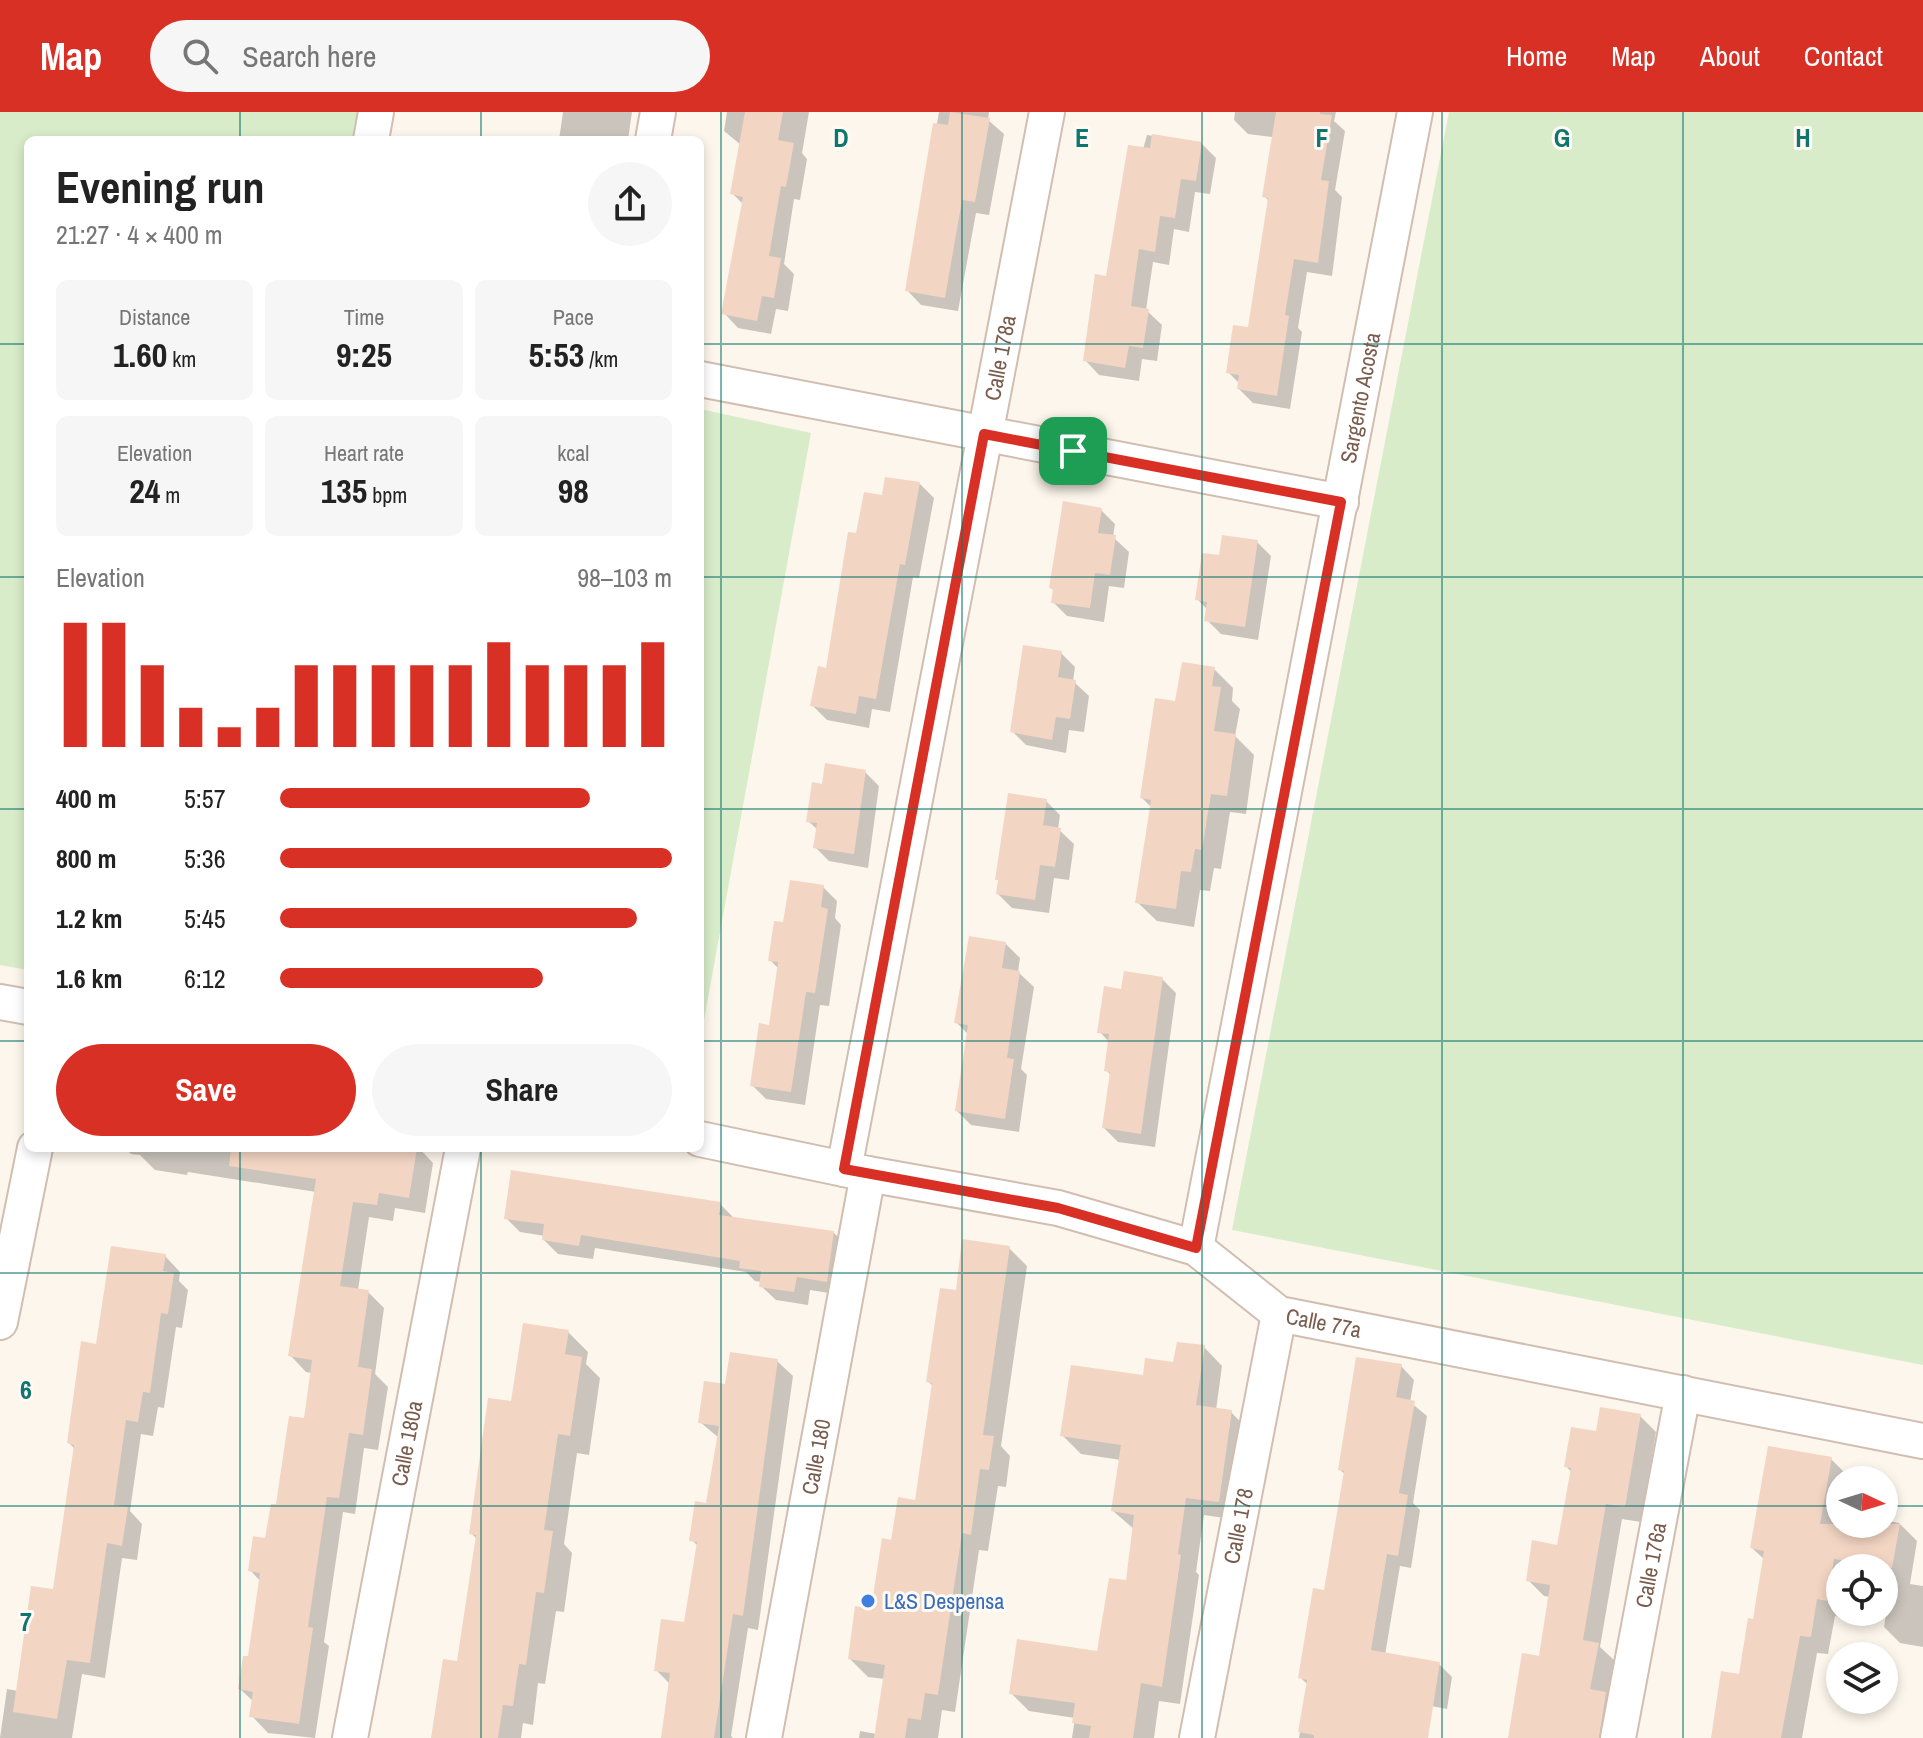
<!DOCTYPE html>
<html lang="en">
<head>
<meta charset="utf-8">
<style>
	body { margin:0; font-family:"Archivo Narrow",sans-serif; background:#f6f6f6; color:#222; height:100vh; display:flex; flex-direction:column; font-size:30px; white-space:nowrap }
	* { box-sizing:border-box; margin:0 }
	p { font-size:26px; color:#767676 }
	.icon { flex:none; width:44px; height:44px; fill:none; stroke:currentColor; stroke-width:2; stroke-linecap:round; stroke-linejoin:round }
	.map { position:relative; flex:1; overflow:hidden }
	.side { position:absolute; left:24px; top:24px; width:680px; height:1016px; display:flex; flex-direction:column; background:#fff; border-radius:12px; box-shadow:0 4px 12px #0003 }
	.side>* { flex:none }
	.needle { width:52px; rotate:94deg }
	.controls { position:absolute; left:1826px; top:1354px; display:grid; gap:16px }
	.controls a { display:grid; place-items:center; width:72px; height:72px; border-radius:50%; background:#fff; box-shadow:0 4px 12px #0003; font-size:40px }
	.pin { position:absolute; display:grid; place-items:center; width:68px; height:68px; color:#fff; margin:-34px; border-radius:16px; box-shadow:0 4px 12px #0006 }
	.round { display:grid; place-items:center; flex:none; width:84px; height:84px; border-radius:42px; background:#f6f6f6 }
	.overview { display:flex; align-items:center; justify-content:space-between; height:136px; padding:0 32px }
	h1 { font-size:44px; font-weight:700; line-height:60px }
	.figures { display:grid; grid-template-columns:repeat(3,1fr); gap:12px; height:136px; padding:8px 32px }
	.figures div { display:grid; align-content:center; border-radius:12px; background:#f6f6f6; text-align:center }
	.figures b { font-size:34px; font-weight:700 }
	.figures small { font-size:22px; font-weight:400 }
	.figures p { font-size:22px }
	.chart { height:224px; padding:16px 32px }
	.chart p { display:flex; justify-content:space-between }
	.chart svg { width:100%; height:144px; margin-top:8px; stroke:#d93025; stroke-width:6 }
	.button { display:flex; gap:16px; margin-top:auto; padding:16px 32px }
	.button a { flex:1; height:92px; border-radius:48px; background:#d93025; color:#fff; font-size:32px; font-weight:700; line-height:92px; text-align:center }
	.button a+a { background:#f6f6f6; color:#222 }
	ul { padding:0 32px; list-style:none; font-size:26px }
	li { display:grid; grid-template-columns:128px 96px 1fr; align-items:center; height:60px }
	li i { height:20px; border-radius:10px; background:#d93025 }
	header { display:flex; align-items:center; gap:48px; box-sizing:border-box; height:112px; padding:0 40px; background:#d93025; color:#fff }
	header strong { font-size:38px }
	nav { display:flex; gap:44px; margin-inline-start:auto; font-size:28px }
	.search { width:560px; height:72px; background:#f6f6f6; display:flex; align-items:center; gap:20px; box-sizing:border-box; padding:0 28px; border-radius:44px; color:#767676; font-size:30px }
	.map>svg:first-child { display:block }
</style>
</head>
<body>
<header>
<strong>Map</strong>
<div class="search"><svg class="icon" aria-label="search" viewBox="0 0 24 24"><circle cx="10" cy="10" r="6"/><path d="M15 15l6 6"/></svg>Search here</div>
<nav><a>Home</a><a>Map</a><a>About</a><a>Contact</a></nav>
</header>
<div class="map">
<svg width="1923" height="1626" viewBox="0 0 1923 1626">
	<rect width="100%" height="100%" fill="#fdf6ec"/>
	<path fill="#d8ecc9" d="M 0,0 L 367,0 L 361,28 L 28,28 L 28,858 L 0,853 Z
		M 1449,0 L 1923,0 L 1923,1253 L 1232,1118 Z
		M 700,297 L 811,321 L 700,930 Z"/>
	<path fill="#0003" d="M 563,0 L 632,0 L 628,28 L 559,28 Z
		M 727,0 L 809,0 L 802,41 L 807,47 L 800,88 L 794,87 L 784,152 L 794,162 L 788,199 L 776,197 L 771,222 L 738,216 L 724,201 L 744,93 L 732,81 L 741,33 L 724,19 Z
		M 939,0 L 989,0 L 988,8 L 1004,22 L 989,103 L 976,101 L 958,199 L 921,193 L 907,178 Z
		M 1235,0 L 1336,0 L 1334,9 L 1345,19 L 1335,78 L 1342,85 L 1332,164 L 1307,160 L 1298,216 L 1302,220 L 1290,297 L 1253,291 L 1239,277 L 1240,272 L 1228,260 L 1249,218 L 1270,90 L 1264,84 L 1273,25 L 1248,22 L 1234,8 Z
		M 1147,23 L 1201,31 L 1216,46 L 1210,82 L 1195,80 L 1189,120 L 1174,117 L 1169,153 L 1153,150 L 1146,198 L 1162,213 L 1157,249 L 1142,247 L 1139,269 L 1099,263 L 1085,248 Z
		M 920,372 L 934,386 L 919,466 L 913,465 L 890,600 L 872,597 L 869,616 L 827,608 L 813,594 L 828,558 L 883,385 Z
		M 1101,398 L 1115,412 L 1113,425 L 1129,440 L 1124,476 L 1109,474 L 1104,510 L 1067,504 L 1053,490 L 1055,479 L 1051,476 Z
		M 1257,430 L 1271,444 L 1258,528 L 1221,522 L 1207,508 L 1208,498 L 1197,487 L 1221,445 Z
		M 1061,541 L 1075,555 L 1073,569 L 1089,584 L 1084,620 L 1069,618 L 1066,641 L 1026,633 L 1012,619 Z
		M 1214,557 L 1233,576 L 1232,589 L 1240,597 L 1235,624 L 1254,643 L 1246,702 L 1230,700 L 1221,757 L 1214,756 L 1210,779 L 1200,778 L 1194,815 L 1157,809 L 1137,790 L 1152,696 L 1142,686 L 1177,591 Z
		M 865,660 L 879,674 L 868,756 L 829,749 L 815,735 L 818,718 L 808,709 L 824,674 Z
		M 1046,689 L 1060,703 L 1058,717 L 1074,732 L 1069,768 L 1054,766 L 1049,801 L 1012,796 L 998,782 L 999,770 L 997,767 Z
		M 823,775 L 837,789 L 835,806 L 841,813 L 829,894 L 820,893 L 805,993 L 766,987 L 752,973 L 771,915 L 779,857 L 770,848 L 785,812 Z
		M 1006,832 L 1020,846 L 1018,860 L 1034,875 L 1021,957 L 1027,963 L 1019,1020 L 971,1013 L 957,999 L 969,923 L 956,910 Z
		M 1162,867 L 1176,881 L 1155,1035 L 1118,1030 L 1104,1016 L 1112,964 L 1106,958 L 1110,931 L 1100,920 L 1123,879 Z
		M 125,1036 L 419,1036 L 433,1051 L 425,1101 L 395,1096 L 393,1109 L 369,1105 L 358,1178 L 368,1180 L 384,1196 L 375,1262 L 388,1275 L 378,1338 L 364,1336 L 355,1402 L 343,1400 L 324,1530 L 329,1534 L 315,1626 L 268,1621 L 252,1604 L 254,1590 L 240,1577 L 250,1547 L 261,1470 L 250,1458 L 267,1429 L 305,1308 L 312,1261 L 306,1260 L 290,1243 L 316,1080 L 188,1060 L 187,1063 L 155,1058 L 140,1043 L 131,1042 Z
		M 720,1092 L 735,1107 L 834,1121 L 848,1135 L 841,1183 L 810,1178 L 808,1193 L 776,1188 L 761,1174 L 762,1170 L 755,1169 L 746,1160 L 595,1136 L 593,1147 L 558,1142 L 544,1128 L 545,1124 L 520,1120 L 506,1106 Z
		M 1009,1136 L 1027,1154 L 1001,1334 L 1010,1344 L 1006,1375 L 998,1374 L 988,1439 L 979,1438 L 955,1600 L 942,1598 L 938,1626 L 859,1626 L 860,1619 L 877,1622 L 885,1567 L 868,1565 L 850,1547 L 873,1499 L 893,1431 L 917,1390 L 934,1275 L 928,1269 L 958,1180 Z
		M 165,1144 L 180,1160 L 179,1169 L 188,1178 L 182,1216 L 176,1215 L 164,1296 L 158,1295 L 153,1324 L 141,1322 L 130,1399 L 142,1412 L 137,1448 L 122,1446 L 105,1566 L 82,1562 L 72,1626 L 0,1626 L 7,1577 L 18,1579 L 55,1479 L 75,1337 L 69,1331 L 97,1234 Z
		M 568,1220 L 588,1240 L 586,1252 L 600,1266 L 589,1343 L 577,1341 L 564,1432 L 572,1441 L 564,1500 L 556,1499 L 545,1572 L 538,1571 L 533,1613 L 523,1611 L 521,1626 L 433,1626 L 459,1552 L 477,1427 L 471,1421 L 513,1292 Z
		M 1204,1235 L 1222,1254 L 1216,1298 L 1231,1300 L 1249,1319 L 1237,1408 L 1204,1403 L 1196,1460 L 1199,1463 L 1180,1592 L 1159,1589 L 1154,1626 L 1072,1626 L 1075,1606 L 1029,1599 L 1011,1581 L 1099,1541 L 1128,1471 L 1135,1418 L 1113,1399 L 1121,1348 L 1081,1342 L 1063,1324 L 1145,1265 L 1175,1252 Z
		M 777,1249 L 793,1264 L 758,1518 L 748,1516 L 731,1624 L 733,1626 L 663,1626 L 670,1572 L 656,1558 L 686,1513 L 698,1434 L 692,1428 L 708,1393 L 719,1326 L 700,1310 L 727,1274 Z
		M 1401,1254 L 1414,1268 L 1410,1290 L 1427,1304 L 1413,1391 L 1420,1398 L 1411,1456 L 1400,1454 L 1385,1543 L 1439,1552 L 1452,1565 L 1447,1597 L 1384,1585 L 1377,1626 L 1299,1626 L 1308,1573 L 1300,1565 L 1326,1480 L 1346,1363 L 1340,1358 Z
		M 1640,1304 L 1656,1320 L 1641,1410 L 1622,1407 L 1600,1535 L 1614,1548 L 1606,1590 L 1613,1596 L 1608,1626 L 1510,1626 L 1541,1546 L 1550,1485 L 1544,1484 L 1528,1468 L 1559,1435 L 1572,1361 L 1566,1354 L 1598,1322 Z
		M 1831,1347 L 1849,1365 L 1848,1368 L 1840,1368 L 1840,1412 L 1884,1412 L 1884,1408 L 1899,1411 L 1917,1429 L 1910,1472 L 1923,1474 L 1923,1535 L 1900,1531 L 1884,1515 L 1891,1470 L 1884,1469 L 1884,1456 L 1840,1456 L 1840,1500 L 1846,1500 L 1845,1506 L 1835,1504 L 1828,1542 L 1817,1541 L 1802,1626 L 1712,1626 L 1741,1565 L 1754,1509 L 1765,1448 L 1752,1436 Z"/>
	<path fill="#f3d5c3" d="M 745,0 L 783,0 L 778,28 L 794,31 L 786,75 L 781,74 L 769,144 L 781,146 L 774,186 L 762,184 L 757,209 L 721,202 L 743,85 L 730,82 Z
		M 950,0 L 990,6 L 975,90 L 962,88 L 945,186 L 905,179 L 933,11 L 948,13 Z
		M 1276,0 L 1320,0 L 1320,2 L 1332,3 L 1321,68 L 1329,69 L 1318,151 L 1294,147 L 1285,203 L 1289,204 L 1277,284 L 1237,277 L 1239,263 L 1226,261 L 1233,213 L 1248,215 L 1268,86 L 1262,85 Z
		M 1152,22 L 1202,30 L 1196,69 L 1181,67 L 1175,106 L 1160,104 L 1155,140 L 1139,137 L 1131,194 L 1149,197 L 1143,236 L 1129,234 L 1125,256 L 1083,249 L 1095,162 L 1106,164 L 1128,33 L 1150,36 Z
		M 885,365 L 920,370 L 905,453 L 900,452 L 876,587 L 859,584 L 856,602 L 810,594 L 818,554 L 826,556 L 848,420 L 856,421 L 864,380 L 882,383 Z
		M 1063,389 L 1102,396 L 1098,421 L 1116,423 L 1110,463 L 1095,461 L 1090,496 L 1051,491 L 1053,477 L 1049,476 Z
		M 1222,423 L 1258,428 L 1245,515 L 1204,509 L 1207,490 L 1195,488 L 1202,441 L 1219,443 Z
		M 1023,533 L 1062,539 L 1058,565 L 1076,568 L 1070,607 L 1056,605 L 1052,628 L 1010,620 Z
		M 1182,550 L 1215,555 L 1212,574 L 1221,575 L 1214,619 L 1236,622 L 1227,684 L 1211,682 L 1202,738 L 1195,737 L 1191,760 L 1181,759 L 1176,797 L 1135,791 L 1151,688 L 1140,686 L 1155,586 L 1175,589 Z
		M 825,651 L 866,658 L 854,742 L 813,736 L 817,711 L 806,710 L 812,670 L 822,672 Z
		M 1008,681 L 1047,687 L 1043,713 L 1061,716 L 1055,755 L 1040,753 L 1035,788 L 996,782 L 998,768 L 995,768 Z
		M 790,768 L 824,773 L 821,795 L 828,797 L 815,881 L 806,880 L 791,980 L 750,974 L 759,911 L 769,913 L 778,850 L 768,849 L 774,809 L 783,810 Z
		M 969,824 L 1006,830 L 1002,856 L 1020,859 L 1007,946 L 1014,947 L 1005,1007 L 955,999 L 968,913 L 954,911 Z
		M 1124,859 L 1163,865 L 1141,1022 L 1102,1016 L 1110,960 L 1104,959 L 1109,922 L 1097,921 L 1104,874 L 1121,877 Z
		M 231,1036 L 417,1036 L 409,1086 L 379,1081 L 377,1093 L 353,1090 L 340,1174 L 369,1178 L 358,1255 L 372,1257 L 363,1323 L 349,1321 L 339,1386 L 327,1385 L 308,1515 L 313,1516 L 299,1612 L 249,1605 L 253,1580 L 238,1577 L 243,1544 L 248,1544 L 260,1461 L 248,1459 L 253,1424 L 265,1426 L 271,1392 L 276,1392 L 289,1304 L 304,1306 L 312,1248 L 288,1244 L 316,1067 L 229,1054 Z
		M 511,1058 L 721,1090 L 719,1103 L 834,1119 L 827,1170 L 797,1165 L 794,1180 L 759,1175 L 761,1159 L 739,1156 L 740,1149 L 581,1123 L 579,1134 L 542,1128 L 544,1112 L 504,1107 Z
		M 962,1127 L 1010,1134 L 983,1323 L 994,1324 L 989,1358 L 980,1357 L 971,1423 L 962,1421 L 938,1583 L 925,1581 L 921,1608 L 908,1606 L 905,1626 L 874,1626 L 885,1553 L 848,1547 L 855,1494 L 871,1497 L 882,1426 L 891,1428 L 898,1385 L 915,1388 L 932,1271 L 926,1270 L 940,1176 L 956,1178 Z
		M 111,1134 L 166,1142 L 163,1159 L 174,1161 L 168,1202 L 161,1201 L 150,1281 L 143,1280 L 138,1310 L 126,1308 L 114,1393 L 128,1395 L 122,1434 L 107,1431 L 90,1551 L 67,1548 L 57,1607 L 13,1600 L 31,1474 L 53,1477 L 74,1333 L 67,1331 L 81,1229 L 96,1232 Z
		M 523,1211 L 569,1218 L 565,1242 L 582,1245 L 570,1324 L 558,1322 L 544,1418 L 553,1419 L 544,1481 L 536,1480 L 526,1553 L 519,1552 L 513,1594 L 503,1593 L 498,1626 L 431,1626 L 443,1547 L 457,1549 L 476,1423 L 469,1422 L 488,1286 L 511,1289 Z
		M 1177,1230 L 1205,1233 L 1196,1293 L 1232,1298 L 1219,1390 L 1186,1386 L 1178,1442 L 1181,1443 L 1162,1575 L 1141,1571 L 1133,1626 L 1089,1626 L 1091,1614 L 1072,1611 L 1075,1591 L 1009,1582 L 1017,1527 L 1097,1539 L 1109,1466 L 1126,1468 L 1134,1403 L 1111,1399 L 1121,1333 L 1060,1324 L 1071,1253 L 1143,1263 L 1145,1246 L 1173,1250 Z
		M 730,1240 L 778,1247 L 743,1504 L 733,1502 L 714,1626 L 661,1626 L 670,1561 L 654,1559 L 661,1507 L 684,1510 L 697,1430 L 689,1429 L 695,1389 L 706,1391 L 719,1314 L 698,1311 L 704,1269 L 725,1272 Z
		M 1356,1245 L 1402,1252 L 1396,1285 L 1415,1289 L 1399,1381 L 1408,1383 L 1398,1444 L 1387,1442 L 1371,1538 L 1440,1550 L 1428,1626 L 1314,1626 L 1314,1623 L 1298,1620 L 1307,1568 L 1298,1566 L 1313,1476 L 1324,1478 L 1344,1359 L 1338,1358 Z
		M 1600,1295 L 1641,1302 L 1625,1395 L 1606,1392 L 1583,1528 L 1599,1531 L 1590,1577 L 1606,1580 L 1599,1626 L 1508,1626 L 1522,1541 L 1539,1544 L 1550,1473 L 1526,1469 L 1532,1428 L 1557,1433 L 1571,1356 L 1564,1355 L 1571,1315 L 1596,1319 Z
		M 1768,1334 L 1832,1345 L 1820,1412 L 1900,1412 L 1892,1456 L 1834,1447 L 1827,1489 L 1817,1487 L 1811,1525 L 1800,1524 L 1781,1626 L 1711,1626 L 1721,1559 L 1739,1562 L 1748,1506 L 1753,1507 L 1764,1439 L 1750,1436 Z"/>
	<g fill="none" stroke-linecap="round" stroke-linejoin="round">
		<g stroke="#d1beb0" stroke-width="38">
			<g id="minor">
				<path d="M 371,28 L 376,0"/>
				<path d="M 653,28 L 658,0"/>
				<path d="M 700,267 L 1341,390"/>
				<path d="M 0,890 L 28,895"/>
				<path id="s1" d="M 700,1027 L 868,1062 L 1058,1096 L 1196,1136 L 1279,1202 L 1923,1329"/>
				<path id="s2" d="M 844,1057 L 1047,0"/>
				<path id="s3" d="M 1196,1136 L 1415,0"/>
				<path d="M 0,1210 L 35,1036"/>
				<path id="s4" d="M 350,1626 L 463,1036"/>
				<path id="s5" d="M 764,1626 L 868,1062"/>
				<path id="s6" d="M 1197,1626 L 1279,1202"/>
				<path id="s7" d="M 1618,1626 L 1683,1281"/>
			</g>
		</g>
		<use href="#minor" stroke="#fff" stroke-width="34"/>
	</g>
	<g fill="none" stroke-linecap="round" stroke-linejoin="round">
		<g stroke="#fff" stroke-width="16">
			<path id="route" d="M 984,322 L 1341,390 L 1196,1136 L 1058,1096 L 844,1057 Z"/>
		</g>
		<use href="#route" stroke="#d93025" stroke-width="10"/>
	</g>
	<path fill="none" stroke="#0f766e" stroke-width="2" stroke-opacity="0.55" d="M 240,0 L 240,28M 481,0 L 481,28M 721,0 L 721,1626M 962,0 L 962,1626M 1202,0 L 1202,1626M 1442,0 L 1442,1626M 1683,0 L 1683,1626M 0,232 L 28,232M 700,232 L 1923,232M 0,465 L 28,465M 700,465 L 1923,465M 0,697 L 28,697M 700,697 L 1923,697M 0,929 L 28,929M 700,929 L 1923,929M 240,1036 L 240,1626M 481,1036 L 481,1626M 0,1161 L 1923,1161M 0,1394 L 1840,1394M 1884,1394 L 1923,1394"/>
	<circle fill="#3f7fe0" stroke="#fffaf3" stroke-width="3" cx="868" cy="1489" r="8"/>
	<g text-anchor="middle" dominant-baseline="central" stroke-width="6" stroke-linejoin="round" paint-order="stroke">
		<g font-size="22" fill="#7a5c4d" stroke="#fffaf3">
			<text stroke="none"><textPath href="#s2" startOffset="826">Calle 178a</textPath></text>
			<text stroke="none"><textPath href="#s3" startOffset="866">Sargento Acosta</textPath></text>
			<text stroke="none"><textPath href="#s1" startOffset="660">Calle 77a</textPath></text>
			<text stroke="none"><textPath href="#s4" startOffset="300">Calle 180a</textPath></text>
			<text stroke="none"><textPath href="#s5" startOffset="286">Calle 180</textPath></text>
			<text stroke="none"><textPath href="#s6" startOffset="216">Calle 178</textPath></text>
			<text stroke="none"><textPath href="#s7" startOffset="176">Calle 176a</textPath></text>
		</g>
		<g font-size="22" fill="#366cbe" stroke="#fffaf3" text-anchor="start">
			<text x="884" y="1489">L&amp;S Despensa</text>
		</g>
	</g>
	<g font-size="26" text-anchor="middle" font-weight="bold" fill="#0f766e" stroke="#fffaf3" stroke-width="6" stroke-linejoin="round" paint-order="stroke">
		<text x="841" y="35">D</text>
		<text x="1082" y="35">E</text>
		<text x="1322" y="35">F</text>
		<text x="1562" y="35">G</text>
		<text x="1803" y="35">H</text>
		<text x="26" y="1287">6</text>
		<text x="26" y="1519">7</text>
	</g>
</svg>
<div class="controls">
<a><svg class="needle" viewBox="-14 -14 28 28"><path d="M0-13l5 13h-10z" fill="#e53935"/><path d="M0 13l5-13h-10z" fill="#767676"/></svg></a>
<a><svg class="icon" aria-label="locate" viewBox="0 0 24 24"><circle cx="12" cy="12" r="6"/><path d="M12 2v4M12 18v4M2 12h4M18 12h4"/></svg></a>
<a><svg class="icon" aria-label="layers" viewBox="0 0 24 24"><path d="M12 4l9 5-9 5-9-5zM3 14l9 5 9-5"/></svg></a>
</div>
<div class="pin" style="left:1073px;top:339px;background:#1e9e55"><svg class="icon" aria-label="arrive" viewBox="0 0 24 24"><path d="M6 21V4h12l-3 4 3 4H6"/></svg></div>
<section class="side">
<div class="overview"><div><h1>Evening run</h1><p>21:27 · 4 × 400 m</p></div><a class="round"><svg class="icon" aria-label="share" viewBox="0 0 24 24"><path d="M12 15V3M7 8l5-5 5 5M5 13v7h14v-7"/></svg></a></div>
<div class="figures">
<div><p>Distance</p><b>1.60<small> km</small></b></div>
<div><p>Time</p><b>9:25</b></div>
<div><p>Pace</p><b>5:53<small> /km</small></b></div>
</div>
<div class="figures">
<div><p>Elevation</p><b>24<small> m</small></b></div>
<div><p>Heart rate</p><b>135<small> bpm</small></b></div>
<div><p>kcal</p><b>98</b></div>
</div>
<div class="chart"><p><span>Elevation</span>98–103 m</p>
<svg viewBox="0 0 160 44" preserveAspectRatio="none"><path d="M5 44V6M15 44V6M25 44V19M35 44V32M45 44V38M55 44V32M65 44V19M75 44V19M85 44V19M95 44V19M105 44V19M115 44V12M125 44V19M135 44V19M145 44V19M155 44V12"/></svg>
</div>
<ul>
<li><b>400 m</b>5:57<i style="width:79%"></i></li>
<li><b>800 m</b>5:36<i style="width:100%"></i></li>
<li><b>1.2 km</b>5:45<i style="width:91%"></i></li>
<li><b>1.6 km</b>6:12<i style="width:67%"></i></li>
</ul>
<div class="button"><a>Save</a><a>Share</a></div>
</section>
</div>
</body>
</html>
